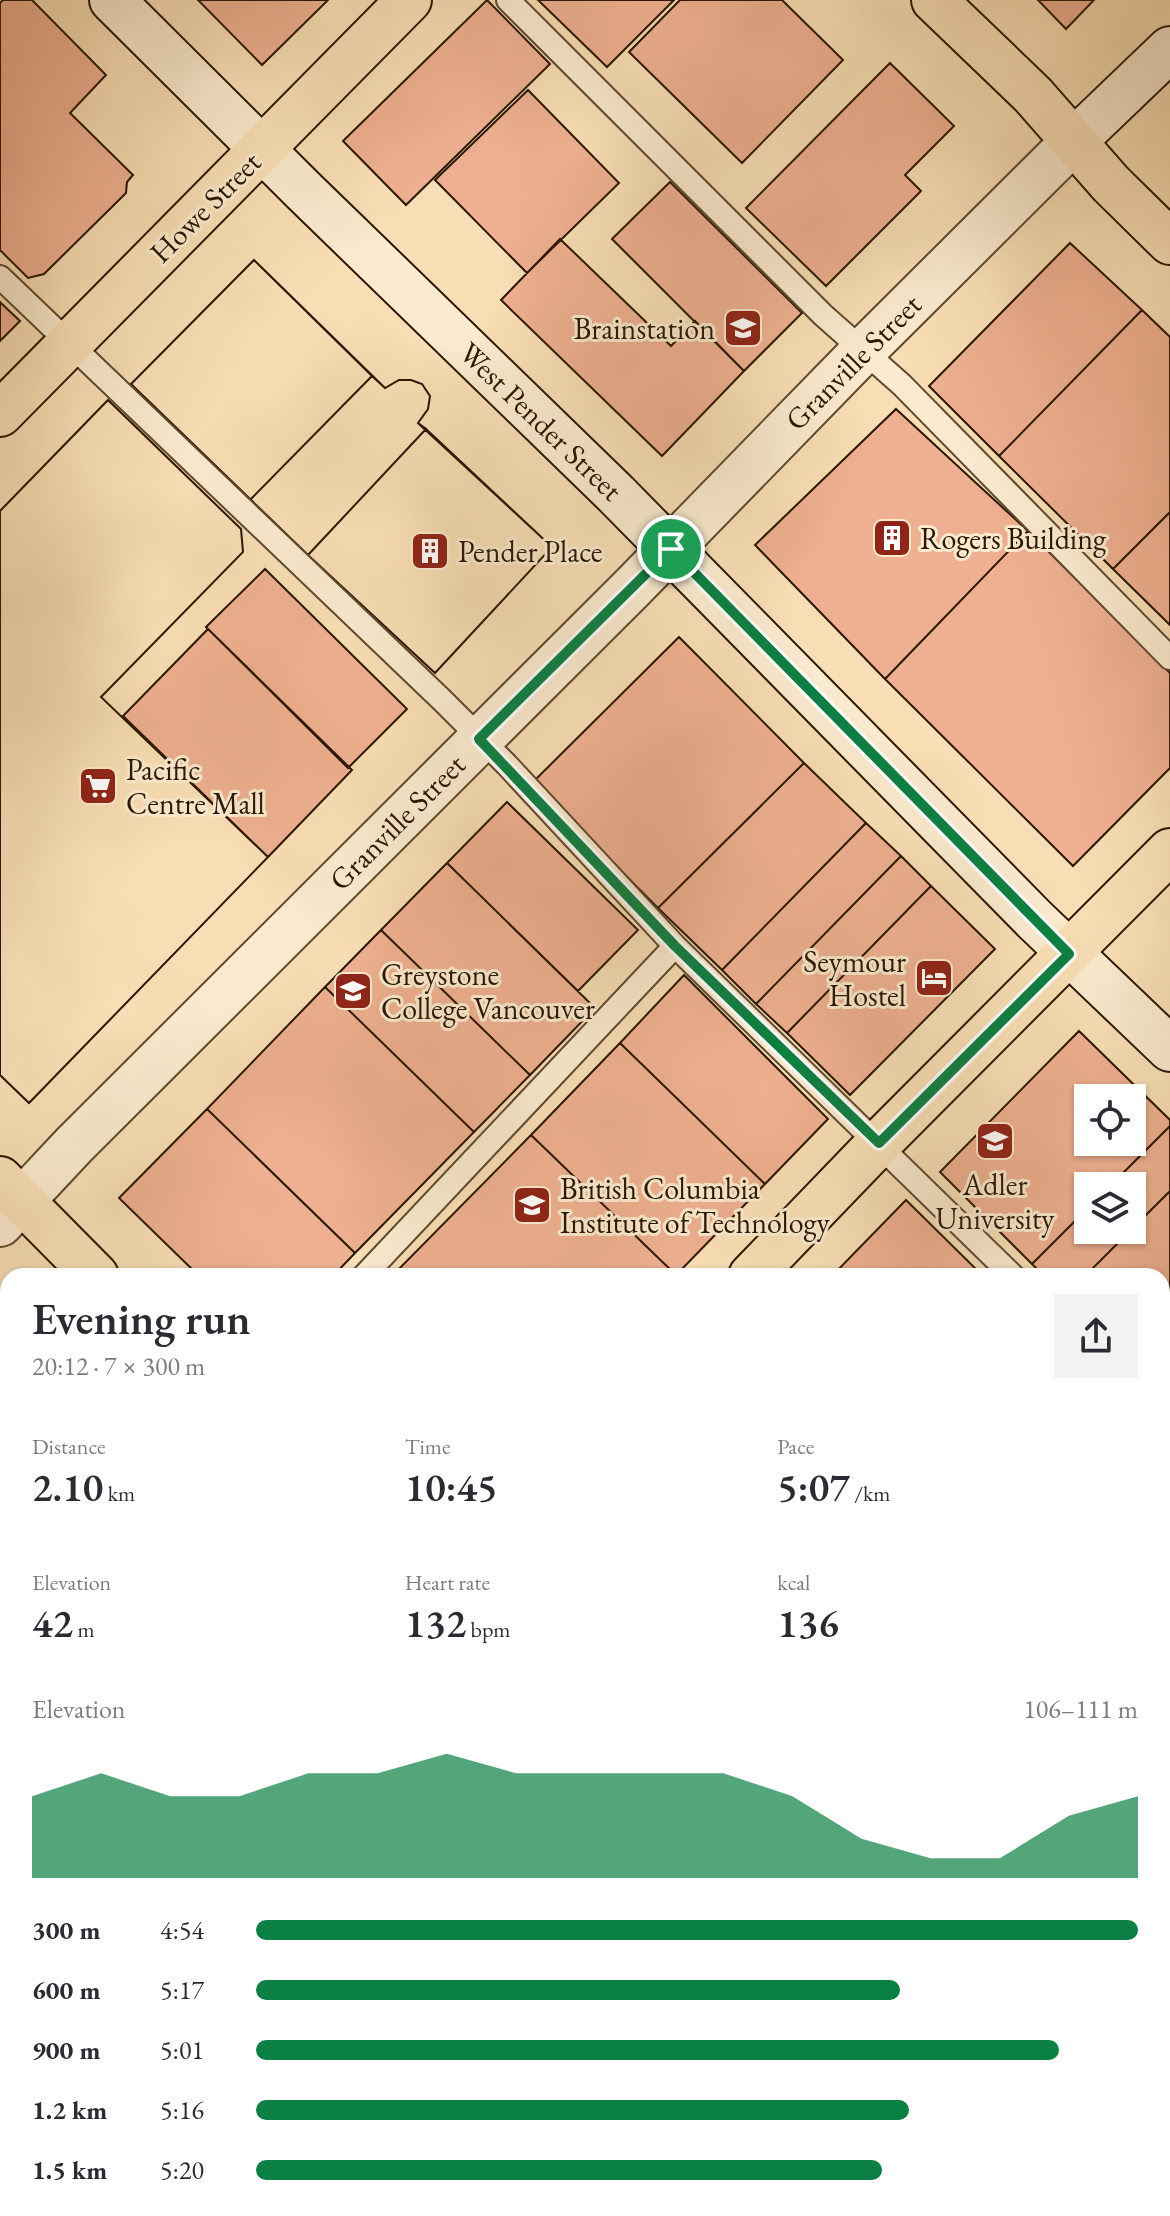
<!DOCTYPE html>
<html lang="en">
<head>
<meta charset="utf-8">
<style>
	body { margin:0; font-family:"EB Garamond",serif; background:#f2f2f3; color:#2b2b33; height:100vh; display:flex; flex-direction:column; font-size:30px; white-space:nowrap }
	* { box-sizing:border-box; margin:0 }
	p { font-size:26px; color:#7c7c81 }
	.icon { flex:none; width:44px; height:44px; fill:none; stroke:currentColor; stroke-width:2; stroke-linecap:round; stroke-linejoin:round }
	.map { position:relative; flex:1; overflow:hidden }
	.drawer { position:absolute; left:0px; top:1268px; width:1170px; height:948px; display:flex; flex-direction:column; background:#fff; border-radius:24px 24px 0 0; box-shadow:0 2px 6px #0004 }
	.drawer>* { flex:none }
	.tools { position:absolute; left:1074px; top:1084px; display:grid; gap:16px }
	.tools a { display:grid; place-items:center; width:72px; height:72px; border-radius:0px; background:#fff; box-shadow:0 2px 6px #0004; font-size:40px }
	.pin { position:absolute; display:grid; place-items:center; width:68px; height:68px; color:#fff; margin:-34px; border:4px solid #fff; border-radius:50%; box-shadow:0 2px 8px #0007 }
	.round { display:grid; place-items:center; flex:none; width:84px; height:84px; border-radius:0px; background:#f2f2f3 }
	.head { display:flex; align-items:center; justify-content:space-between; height:136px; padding:0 32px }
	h1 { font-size:44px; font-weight:600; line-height:60px }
	.figures { display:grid; grid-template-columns:repeat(3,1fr); gap:12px; height:136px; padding:8px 32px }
	.figures div { display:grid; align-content:center }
	.figures b { font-size:40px; font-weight:600 }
	.figures small { font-size:22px; font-weight:400 }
	.figures p { font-size:22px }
	.chart { height:224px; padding:16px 32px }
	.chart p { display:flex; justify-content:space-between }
	.chart svg { width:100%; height:144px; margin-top:8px; fill:#0b8043; opacity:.7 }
	ul { padding:0 32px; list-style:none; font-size:26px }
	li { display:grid; grid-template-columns:128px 96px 1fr; align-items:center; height:60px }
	li i { height:20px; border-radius:10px; background:#0b8043 }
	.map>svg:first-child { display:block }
</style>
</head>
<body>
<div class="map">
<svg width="1170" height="2216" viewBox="0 0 1170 2216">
	<rect width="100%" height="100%" fill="#f8deb4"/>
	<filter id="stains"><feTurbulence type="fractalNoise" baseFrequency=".0025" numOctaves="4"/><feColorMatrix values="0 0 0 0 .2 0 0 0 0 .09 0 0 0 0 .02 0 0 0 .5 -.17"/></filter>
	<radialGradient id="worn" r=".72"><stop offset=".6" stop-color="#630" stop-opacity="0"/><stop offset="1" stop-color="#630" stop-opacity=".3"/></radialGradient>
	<path fill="#c2c089" stroke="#766b47" stroke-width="2" d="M 1170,1702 L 1170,2042 L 1162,2050 L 1162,1710 Z"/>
	<path fill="#eeb090" stroke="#2a1605" stroke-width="2" fill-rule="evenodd" d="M 3,0 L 32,0 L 106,75 L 70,113 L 133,175 L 127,182 L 126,193 L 44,274 L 28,278 L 0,250 L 0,3 Z
		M 198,0 L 328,0 L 262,65 Z
		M 487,0 L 550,64 L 406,205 L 343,141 Z
		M 538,0 L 674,0 L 607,67 Z
		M 680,0 L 782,0 L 843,60 L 742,163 L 629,52 Z
		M 1038,0 L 1094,0 L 1066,29 Z
		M 890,63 L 954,126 L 905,175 L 921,191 L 826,286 L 746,208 Z
		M 528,90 L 619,183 L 527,273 L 435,180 Z
		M 670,182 L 802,313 L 744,371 L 612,239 Z
		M 560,239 L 671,346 L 695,321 L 744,371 L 662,456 L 501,300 Z
		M 1070,243 L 1142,310 L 999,456 L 929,386 Z
		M 254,260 L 385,388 L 399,380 L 411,380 L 422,384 L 430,396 L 428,409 L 418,423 L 552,547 L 435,673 L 308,555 L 131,384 Z
		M 254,260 L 372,376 L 250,500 L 131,384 Z
		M 0,302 L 20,321 L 0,341 Z
		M 1142,310 L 1170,337 L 1170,512 L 1113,569 L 999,456 Z
		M 372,376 L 385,388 L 399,380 L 411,380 L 422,384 L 430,396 L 428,409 L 418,423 L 426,429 L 308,555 L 250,500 Z
		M 108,400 L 241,529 L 243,552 L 101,697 L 268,857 L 29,1103 L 0,1075 L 0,511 Z
		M 108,400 L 241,529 L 243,552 L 101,697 L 268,857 L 29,1103 L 0,1075 L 0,511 Z
		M 896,409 L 1028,531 L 885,679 L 755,545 Z
		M 426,429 L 552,547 L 435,673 L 308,555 Z
		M 1170,512 L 1170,625 L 1113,569 Z
		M 1028,531 L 1170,673 L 1170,768 L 1073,866 L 885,679 Z
		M 265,569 L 407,709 L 348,768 L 206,627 Z
		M 208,629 L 352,770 L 268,857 L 123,716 Z
		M 679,637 L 804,763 L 658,908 L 533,782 Z
		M 804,763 L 866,823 L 722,970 L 658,908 Z
		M 507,802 L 638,930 L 578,991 L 447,863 Z
		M 866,823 L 901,856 L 756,1004 L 722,970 Z
		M 901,856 L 931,886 L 787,1033 L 756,1004 Z
		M 447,863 L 595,1008 L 530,1075 L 381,930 Z
		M 931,886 L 995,949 L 850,1095 L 787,1033 Z
		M 381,930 L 530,1075 L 474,1132 L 325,987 Z
		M 684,975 L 828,1119 L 765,1184 L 620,1043 Z
		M 325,987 L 474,1132 L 355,1253 L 207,1109 Z
		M 1079,1031 L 1170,1120 L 1170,1126 L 1110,1186 L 1088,1186 L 1088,1208 L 1032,1264 L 940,1172 ZM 1088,1098 L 1132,1098 L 1132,1142 L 1088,1142 Z
		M 620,1043 L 765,1184 L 676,1275 L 531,1135 Z
		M 207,1109 L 355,1253 L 333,1276 L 199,1276 L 119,1198 Z
		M 1170,1126 L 1170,1191 L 1132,1229 L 1132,1186 L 1110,1186 Z
		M 531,1135 L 676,1275 L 392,1276 Z
		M 1170,1191 L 1170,1378 L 1162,1386 L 1162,1276 L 1085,1276 Z
		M 906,1200 L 983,1276 L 832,1276 Z
		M 1088,1208 L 1088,1230 L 1131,1230 L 1085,1276 L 1044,1276 L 1032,1264 Z
		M 8,1312 L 8,1609 L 0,1618 L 0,1320 Z
		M 1162,1442 L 1170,1449 L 1170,1561 L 1162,1569 Z
		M 8,1693 L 8,1952 L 0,1960 L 0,1701 Z
		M 1170,2064 L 1170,2216 L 1146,2216 L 1138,2208 L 1162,2208 L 1162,2072 Z
		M 8,2111 L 8,2208 L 435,2208 L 443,2216 L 0,2216 L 0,2119 Z
		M 708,2208 L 727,2208 L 735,2216 L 700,2216 Z
		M 758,2208 L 914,2208 L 906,2216 L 750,2216 Z"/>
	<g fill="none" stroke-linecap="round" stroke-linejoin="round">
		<g stroke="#5e4831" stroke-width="26">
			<path id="service" d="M 508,0 L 823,315 L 902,385 L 1170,658
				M 0,277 L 443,701 L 507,765 L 675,946 L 1013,1276
				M 364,1276 L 675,946
				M 1162,1423 L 1170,1431
				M 0,1654 L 8,1646
				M 1162,2050 L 1170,2042
				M 1001,2216 L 1007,2208"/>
		</g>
		<g stroke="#5e4831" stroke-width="48">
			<path id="minor" d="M 0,1224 L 74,1145 L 633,587 L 863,351 L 1074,141"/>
		</g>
		<g stroke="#5e4831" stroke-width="48">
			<path id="tertiary" d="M 1162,1628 L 1170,1620
				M 576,2216 L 584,2208"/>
		</g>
		<g stroke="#2a1605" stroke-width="48">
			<path id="secondary" d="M 112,0 L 306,193 L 616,494 L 1034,919 L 1170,1049
				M 1074,141 L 1170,49"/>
		</g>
		<g stroke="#2a1605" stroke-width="48">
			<path id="primary" d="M 934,0 L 1033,95 L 1111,184 L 1170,242
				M 0,414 L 409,0
				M 0,1179 L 96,1276
				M 751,1276 L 879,1143 L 1170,851
				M 0,2042 L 8,2034
				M 1033,2208 L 1042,2216"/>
		</g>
		<use href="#service" stroke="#faeace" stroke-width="22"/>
		<use href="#minor" stroke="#faeace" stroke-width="44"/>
		<use href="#tertiary" stroke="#faeace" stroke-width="44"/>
		<use href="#secondary" stroke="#faeace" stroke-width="44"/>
		<use href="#primary" stroke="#f8deb4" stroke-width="44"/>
	</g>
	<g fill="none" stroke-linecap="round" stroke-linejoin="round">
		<g stroke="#fff" stroke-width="16">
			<path id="route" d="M 671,549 L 1069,954 L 879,1143 L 675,946 L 479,739 Z"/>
		</g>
		<use href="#route" stroke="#0b8043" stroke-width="10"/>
	</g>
	<defs>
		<g id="university-square" transform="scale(2)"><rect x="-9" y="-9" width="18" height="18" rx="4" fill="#8f2418" stroke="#faeace"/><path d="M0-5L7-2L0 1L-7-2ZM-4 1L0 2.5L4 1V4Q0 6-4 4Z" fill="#fff"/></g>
		<g id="building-square" transform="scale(2)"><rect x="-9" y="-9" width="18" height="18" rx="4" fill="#8f2418" stroke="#faeace"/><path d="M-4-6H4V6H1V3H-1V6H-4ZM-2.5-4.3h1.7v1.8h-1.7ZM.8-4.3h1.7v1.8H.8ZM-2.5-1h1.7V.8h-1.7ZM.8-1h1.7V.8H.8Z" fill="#fff"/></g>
		<g id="supermarket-square" transform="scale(2)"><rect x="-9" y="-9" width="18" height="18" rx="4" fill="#8f2418" stroke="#faeace"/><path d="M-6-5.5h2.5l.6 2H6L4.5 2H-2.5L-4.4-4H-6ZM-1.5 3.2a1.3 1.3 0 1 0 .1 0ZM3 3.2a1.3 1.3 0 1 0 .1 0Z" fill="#fff"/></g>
		<g id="hotel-square" transform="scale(2)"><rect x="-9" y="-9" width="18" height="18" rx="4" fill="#8f2418" stroke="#faeace"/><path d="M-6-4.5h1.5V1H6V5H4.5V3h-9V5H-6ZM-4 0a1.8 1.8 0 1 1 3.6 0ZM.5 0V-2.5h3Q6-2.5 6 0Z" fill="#fff"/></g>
	</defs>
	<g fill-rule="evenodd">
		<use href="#university-square" x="743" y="328"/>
		<use href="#building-square" x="892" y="538"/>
		<use href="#building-square" x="430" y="551"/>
		<use href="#supermarket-square" x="98" y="786"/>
		<use href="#hotel-square" x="934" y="978"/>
		<use href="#university-square" x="353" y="991"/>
		<use href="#university-square" x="995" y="1141"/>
		<use href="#university-square" x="532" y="1205"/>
	</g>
	<g text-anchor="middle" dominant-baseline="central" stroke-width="6" stroke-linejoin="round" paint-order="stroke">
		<g font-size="30" fill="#2a1605" stroke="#faeace">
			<text transform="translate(205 207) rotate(-45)">Howe Street</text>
			<text transform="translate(853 362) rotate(-45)">Granville Street</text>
			<text transform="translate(541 421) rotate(44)">West Pender Street</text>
			<text transform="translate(397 822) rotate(-45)">Granville Street</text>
		</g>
		<g font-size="30" fill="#2a1605" stroke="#faeace" text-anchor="start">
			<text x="715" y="328" text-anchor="end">Brainstation</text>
			<text x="920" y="538">Rogers Building</text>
			<text x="458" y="551">Pender Place</text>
			<text x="126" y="769">Pacific<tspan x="126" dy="34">Centre Mall</tspan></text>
			<text x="906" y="961" text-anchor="end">Seymour<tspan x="906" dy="34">Hostel</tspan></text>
			<text x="381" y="974">Greystone<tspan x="381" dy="34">College Vancouver</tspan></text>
			<text x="995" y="1184" text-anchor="middle">Adler<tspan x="995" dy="34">University</tspan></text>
			<text x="560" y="1188">British Columbia<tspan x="560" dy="34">Institute of Technology</tspan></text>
		</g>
	</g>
	<rect width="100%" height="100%" filter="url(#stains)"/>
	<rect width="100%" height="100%" fill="url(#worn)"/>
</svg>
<div class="tools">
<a><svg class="icon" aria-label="locate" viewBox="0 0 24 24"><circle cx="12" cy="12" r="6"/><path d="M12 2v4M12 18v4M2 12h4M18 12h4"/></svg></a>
<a><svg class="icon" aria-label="layers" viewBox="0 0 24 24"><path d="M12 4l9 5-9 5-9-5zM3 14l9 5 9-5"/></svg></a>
</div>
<div class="pin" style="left:671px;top:549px;background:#1e9e55"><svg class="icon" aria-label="arrive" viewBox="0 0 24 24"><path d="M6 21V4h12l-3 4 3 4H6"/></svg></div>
<section class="drawer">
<div class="head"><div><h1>Evening run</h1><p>20:12 · 7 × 300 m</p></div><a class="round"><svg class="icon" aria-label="share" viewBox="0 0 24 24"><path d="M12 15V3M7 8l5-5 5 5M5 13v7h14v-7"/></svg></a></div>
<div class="figures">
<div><p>Distance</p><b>2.10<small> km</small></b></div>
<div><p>Time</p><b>10:45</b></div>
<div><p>Pace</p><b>5:07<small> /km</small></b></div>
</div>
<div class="figures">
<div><p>Elevation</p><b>42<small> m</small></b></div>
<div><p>Heart rate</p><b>132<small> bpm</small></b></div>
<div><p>kcal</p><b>136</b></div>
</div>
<div class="chart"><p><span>Elevation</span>106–111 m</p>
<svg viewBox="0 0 160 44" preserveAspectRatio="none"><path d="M0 44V19L10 12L20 19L30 19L40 12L50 12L60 6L70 12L80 12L90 12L100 12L110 19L120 32L130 38L140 38L150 25L160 19V44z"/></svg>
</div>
<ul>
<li><b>300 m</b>4:54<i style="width:100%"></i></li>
<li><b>600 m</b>5:17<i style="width:73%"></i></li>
<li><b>900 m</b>5:01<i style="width:91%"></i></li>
<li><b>1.2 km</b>5:16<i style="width:74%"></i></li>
<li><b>1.5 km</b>5:20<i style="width:71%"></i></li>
</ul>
</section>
</div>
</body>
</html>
